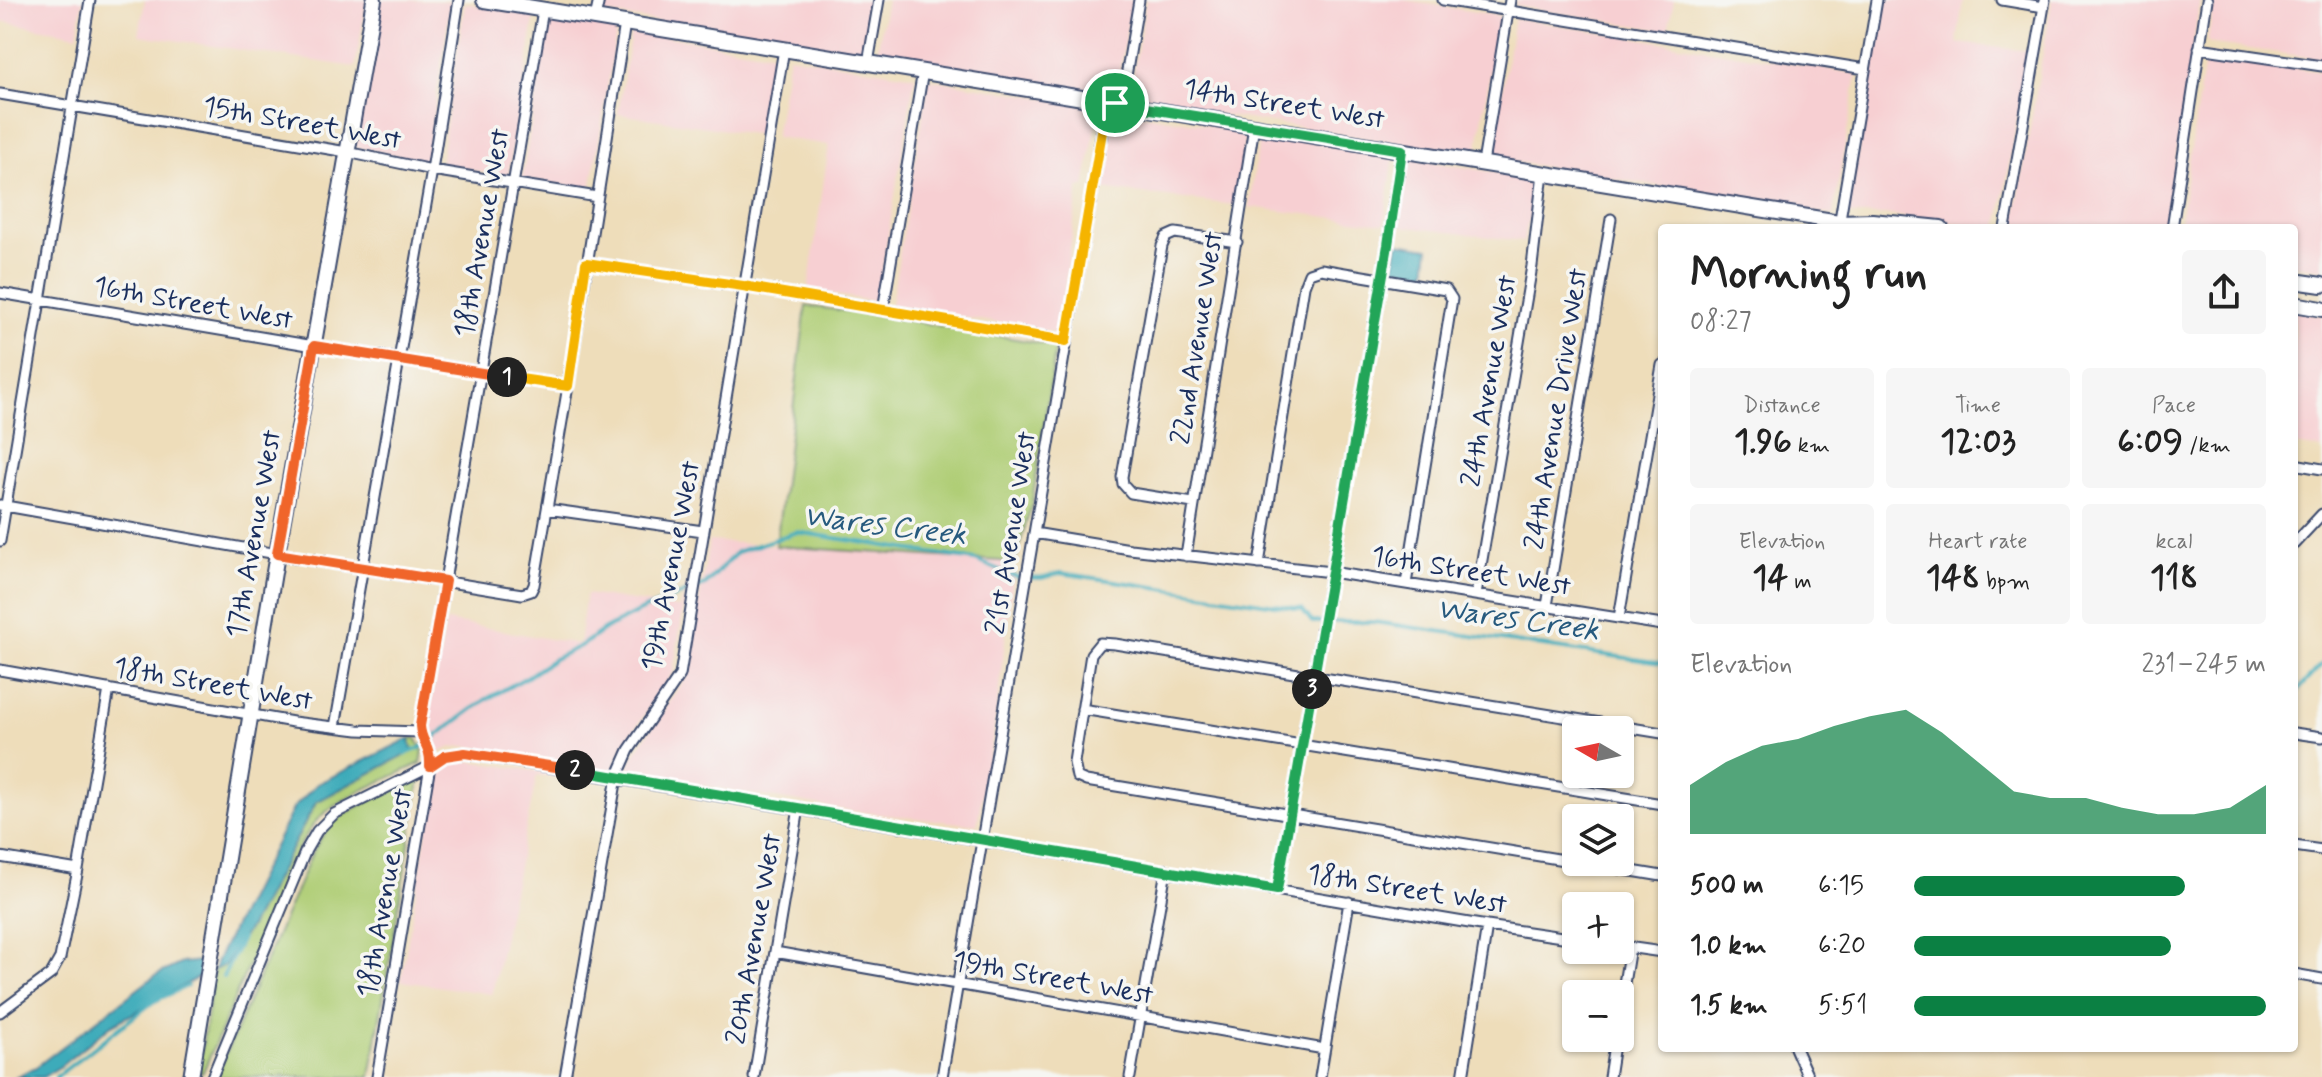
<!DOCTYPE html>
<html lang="en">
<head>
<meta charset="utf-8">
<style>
	body { margin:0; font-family:Mynerve,sans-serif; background:#f6f6f6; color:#222; height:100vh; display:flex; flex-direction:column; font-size:30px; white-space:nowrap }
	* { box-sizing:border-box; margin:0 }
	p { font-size:26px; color:#767676 }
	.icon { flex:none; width:44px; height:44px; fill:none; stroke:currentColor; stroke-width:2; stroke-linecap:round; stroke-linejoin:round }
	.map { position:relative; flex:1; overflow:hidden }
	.sheet { position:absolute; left:1658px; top:224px; width:640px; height:828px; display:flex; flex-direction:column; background:#fff; border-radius:8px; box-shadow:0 2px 6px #0004 }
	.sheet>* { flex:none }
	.needle { width:52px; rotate:279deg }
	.controls { position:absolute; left:1562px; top:716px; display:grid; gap:16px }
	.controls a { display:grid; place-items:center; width:72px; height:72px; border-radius:8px; background:#fff; box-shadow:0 2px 6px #0004; font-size:40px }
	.pin { position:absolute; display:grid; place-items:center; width:68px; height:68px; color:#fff; margin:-34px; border:4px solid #fff; border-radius:50%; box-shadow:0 2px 8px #0007 }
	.km { position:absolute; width:40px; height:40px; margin:-20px; border-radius:50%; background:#222; color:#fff; font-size:22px; line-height:40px; text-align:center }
	.round { display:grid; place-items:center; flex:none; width:84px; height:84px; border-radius:8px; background:#f6f6f6 }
	.overview { display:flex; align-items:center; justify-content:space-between; height:136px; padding:0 32px }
	h1 { font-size:44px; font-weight:700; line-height:60px }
	.figures { display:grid; grid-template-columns:repeat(3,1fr); gap:12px; height:136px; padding:8px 32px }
	.figures div { display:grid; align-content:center; border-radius:8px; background:#f6f6f6; text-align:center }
	.figures b { font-size:34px; font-weight:700 }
	.figures small { font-size:22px; font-weight:400 }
	.figures p { font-size:22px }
	.chart { height:224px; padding:16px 32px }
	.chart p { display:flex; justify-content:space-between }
	.chart svg { width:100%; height:144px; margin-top:8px; fill:#0b8043; opacity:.7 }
	ul { padding:0 32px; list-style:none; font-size:26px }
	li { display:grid; grid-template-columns:128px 96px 1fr; align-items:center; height:60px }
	li i { height:20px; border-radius:10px; background:#0b8043 }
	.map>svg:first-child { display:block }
</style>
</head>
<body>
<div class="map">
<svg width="2322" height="1077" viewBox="0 0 2322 1077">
	<rect width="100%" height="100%" fill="#f6f6f2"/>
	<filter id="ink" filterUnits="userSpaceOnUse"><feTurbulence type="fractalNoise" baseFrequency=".0125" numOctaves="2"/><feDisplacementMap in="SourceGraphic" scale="16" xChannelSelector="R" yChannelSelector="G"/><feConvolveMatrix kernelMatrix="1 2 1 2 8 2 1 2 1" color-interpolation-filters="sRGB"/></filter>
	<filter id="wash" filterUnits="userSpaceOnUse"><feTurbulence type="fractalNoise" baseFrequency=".006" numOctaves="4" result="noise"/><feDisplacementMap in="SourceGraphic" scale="32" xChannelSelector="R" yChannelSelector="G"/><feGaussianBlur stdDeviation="1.8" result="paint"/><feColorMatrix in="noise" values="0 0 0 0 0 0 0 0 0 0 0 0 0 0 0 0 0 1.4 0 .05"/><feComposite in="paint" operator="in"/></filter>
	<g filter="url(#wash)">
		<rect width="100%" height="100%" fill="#eeddba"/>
		<path fill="#f7cfd2" d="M 0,0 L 83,0 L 77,35 L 0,21 Z
			M 145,0 L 367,0 L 355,67 L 139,35 Z
			M 381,0 L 451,1 L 426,162 L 355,147 Z
			M 606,0 L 872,0 L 862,55 L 603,13 Z
			M 887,0 L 1132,0 L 1118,80 L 1111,96 L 876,58 Z
			M 1146,0 L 1404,0 L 1500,16 L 1476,156 L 1125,99 L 1132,83 Z
			M 1517,0 L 1674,0 L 1668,31 L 1516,6 Z
			M 1884,0 L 1963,0 L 1957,43 L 2029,51 L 1998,228 L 1888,215 L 1847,215 Z
			M 2052,0 L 2200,0 L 2165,228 L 2047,228 L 2016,223 L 2013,228 Z
			M 2215,0 L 2322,0 L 2322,59 L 2207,43 Z
			M 465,3 L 535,15 L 508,176 L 440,165 Z
			M 549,17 L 617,28 L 591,190 L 522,179 Z
			M 1514,18 L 1857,74 L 1833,215 L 1491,158 Z
			M 631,31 L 775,54 L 761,135 L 618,114 Z
			M 2205,55 L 2322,72 L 2322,269 L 2294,265 L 2294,228 L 2179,228 Z
			M 789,56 L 915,76 L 877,302 L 808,290 L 829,145 L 775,137 Z
			M 929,79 L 1105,108 L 1096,125 L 1085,187 L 1079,187 L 1058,333 L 891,305 Z
			M 1119,111 L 1246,131 L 1235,205 L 1100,189 L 1110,128 Z
			M 1260,134 L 1394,155 L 1384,224 L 1249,207 Z
			M 1408,158 L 1535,179 L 1532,207 L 1523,241 L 1398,226 Z
			M 2294,311 L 2322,315 L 2322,449 L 2294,445 Z
			M 709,541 L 1015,562 L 994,729 L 977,825 L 851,811 L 627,772 L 635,753 L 687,676 Z
			M 688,581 L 673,673 L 623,746 L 612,770 L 466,746 L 452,747 L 438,753 L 427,731 L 427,726 L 446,621 L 579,644 L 586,594 L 680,608 Z
			M 456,759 L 609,782 L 537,775 L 492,994 L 401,981 L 437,770 L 448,762 Z"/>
		<path fill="#afcd74" stroke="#657e69" stroke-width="2" d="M 806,306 L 877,315 L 1056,346 L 1032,503 L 1015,562 L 776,546 Z
			M 410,738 L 416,738 L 423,751 L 421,763 C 394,776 341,797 321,816 C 311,825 306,836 299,847 L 203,1072 L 198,1073 L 214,970 L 250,927 L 316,802 L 412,751 Z
			M 420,778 L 370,1077 L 216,1077 L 312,853 C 318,844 322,834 330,826 C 349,807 394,791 420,778 Z"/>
		<path fill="#3cabba" stroke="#2c6d8c" stroke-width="2" d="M 1398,243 L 1429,248 L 1426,272 L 1394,268 Z
			M 410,738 L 412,751 L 316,802 L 250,927 L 225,965 L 214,970 L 217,960 L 294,807 L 317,784 Z
			M 201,961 L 199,977 L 110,1026 L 61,1066 L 43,1077 L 15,1077 L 36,1067 L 156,975 L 182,963 Z"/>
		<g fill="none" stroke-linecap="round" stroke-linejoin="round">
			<path stroke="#3cabba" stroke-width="4" d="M 2294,694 L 2322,664
				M 406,754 L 420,748 L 485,700 L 527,677 L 554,659 L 582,645 L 605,629 L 642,610 L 705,585 L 737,552 L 797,532 L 975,560 L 1016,577 L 1041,578 L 1061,573 L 1302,609 L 1312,622 L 1374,622 L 1662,663
				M 223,977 L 242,938
				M 56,1077 L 153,1002 L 187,986"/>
		</g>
	</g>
	<g filter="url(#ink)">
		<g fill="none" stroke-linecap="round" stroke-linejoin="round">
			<g stroke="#3b496c" stroke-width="13">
				<path id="street" d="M 1443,0 L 1865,69
					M 2002,0 L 2044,7
					M 595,18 L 599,0
					M 2199,48 L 2322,66
					M 868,63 L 879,0
					M 0,94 L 347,152 L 432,170 L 597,197
					M 1483,163 L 1510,0
					M 1839,225 L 1877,0
					M 2005,228 L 2045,0
					M 2172,228 L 2207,0
					M 586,263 L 743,286 L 1066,341
					M 0,293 L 314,346 L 568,386
					M 883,310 L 923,71
					M 2294,464 L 2322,469
					M 1193,503 L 1131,493 L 1123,484 L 1122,477 L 1162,246 L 1166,237 L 1175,233 L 1237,242
					M 0,505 L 277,554 L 522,594 L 531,591 L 534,585 L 568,386 L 625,23
					M 547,509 L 703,531
					M 1034,533 L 1130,549 L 1331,572 L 1662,625
					M 0,541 L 90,0
					M 2294,544 L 2322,514
					M 1186,556 L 1254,126
					M 1259,564 L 1304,286 L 1309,273 L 1321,269 L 1446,290 L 1452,299 L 1406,584
					M 1476,595 L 1532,266 L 1543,173
					M 1547,606 L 1611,219
					M 1619,618 L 1662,365
					M 0,670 L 293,722 L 358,730 L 420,732
					M 1082,709 L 1662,804
					M 335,727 L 432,170 L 459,0
					M 2294,733 L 2322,737
					M 2294,846 L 2322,850
					M 0,857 L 78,870
					M 1576,862 L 1086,781 L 1077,777 L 1074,762 L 1091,654 L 1100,643 L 1115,644 L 1662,733
					M 1577,862 L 1662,876
					M 1277,890 L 1388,245 L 1402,150
					M 1620,946 L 1662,952
					M 775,952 L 1324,1049
					M 2294,974 L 2322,979
					M 1620,1008 L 1630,947
					M 0,1012 L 51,974 L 60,958 L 78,870 L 109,689
					M 1795,1048 L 1808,1077
					M 212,1077 L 306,850 L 317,831 L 334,814 L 430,766 L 445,756 L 465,753 L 1487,926 L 1576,939
					M 377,1077 L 430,766 C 431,745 421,743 420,726 L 543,10
					M 565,1077 L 617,777 L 629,750 L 680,675 L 784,49
					M 754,1077 L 799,808
					M 942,1077 L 1103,126 L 1125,82 L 1139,0
					M 1130,1077 L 1166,870
					M 1320,1077 L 1349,902
					M 1463,1077 L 1487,926
					M 1609,1077 L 1615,1038"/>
			</g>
			<g stroke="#3b496c" stroke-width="18">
				<path id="secondary" d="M 191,1077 L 277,554 L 374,0"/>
			</g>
			<g stroke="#3b496c" stroke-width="18">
				<path id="primary" d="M 484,0 L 1839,222 L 1872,221 L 1941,228
					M 2294,281 L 2322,285
					M 2294,304 L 2322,309"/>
			</g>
			<use href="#street" stroke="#fff" stroke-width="9"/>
			<use href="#secondary" stroke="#fff" stroke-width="14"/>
			<use href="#primary" stroke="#fff" stroke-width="14"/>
		</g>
	</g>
	<g fill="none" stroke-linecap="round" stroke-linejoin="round" filter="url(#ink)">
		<g stroke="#fff" stroke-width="16">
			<path id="split-1" d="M 507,377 L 568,386 L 586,263 L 743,286 L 1066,341 L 1103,126 L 1115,103"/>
		</g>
		<g stroke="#fff" stroke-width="16">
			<path id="split-2" d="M 507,377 L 314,346 L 277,554 L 445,581 L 420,726 C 421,743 431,745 430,766 L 445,756 L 465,753 L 575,770"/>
		</g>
		<g stroke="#fff" stroke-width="16">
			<path id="split-3" d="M 575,770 L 1277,890 L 1312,689"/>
		</g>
		<g stroke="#fff" stroke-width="16">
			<path id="split-4" d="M 1115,103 L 1402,150 L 1388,245 L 1312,689"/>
		</g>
		<use href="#split-1" stroke="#f5b400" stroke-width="10"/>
		<use href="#split-2" stroke="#f0652b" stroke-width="10"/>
		<use href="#split-3" stroke="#22a559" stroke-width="10"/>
		<use href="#split-4" stroke="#22a559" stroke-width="10"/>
	</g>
	<g text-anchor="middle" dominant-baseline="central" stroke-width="7" stroke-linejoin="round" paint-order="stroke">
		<g font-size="28" fill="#1b2f5e" stroke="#f6f6f2">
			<text transform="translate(1284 105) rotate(9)">14th Street West</text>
			<text transform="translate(302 124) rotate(10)">15th Street West</text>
			<text transform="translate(483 233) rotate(-80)">18th Avenue West</text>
			<text transform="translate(193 304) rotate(10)">16th Street West</text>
			<text transform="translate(1198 338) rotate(-81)">22nd Avenue West</text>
			<text transform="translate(1490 381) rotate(-80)">24th Avenue West</text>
			<text transform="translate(1557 409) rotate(-81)">24th Avenue Drive West</text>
			<text transform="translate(1012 533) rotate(-81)">21st Avenue West</text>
			<text transform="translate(255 534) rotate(-80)">17th Avenue West</text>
			<text transform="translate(672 566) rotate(-79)">19th Avenue West</text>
			<text transform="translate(1471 572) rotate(9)">16th Street West</text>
			<text transform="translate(213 685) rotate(10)">18th Street West</text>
			<text transform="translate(1407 890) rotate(9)">18th Street West</text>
			<text transform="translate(386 893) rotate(-80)">18th Avenue West</text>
			<text transform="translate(755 939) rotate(-80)">20th Avenue West</text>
			<text transform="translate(1053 979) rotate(10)">19th Street West</text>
		</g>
		<g font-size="30" font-style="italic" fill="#275a7e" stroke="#f6f6f2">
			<text transform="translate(885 526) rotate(7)">Wares Creek</text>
			<text transform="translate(1518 620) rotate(8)">Wares Creek</text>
		</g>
	</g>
</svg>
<div class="controls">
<a><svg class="needle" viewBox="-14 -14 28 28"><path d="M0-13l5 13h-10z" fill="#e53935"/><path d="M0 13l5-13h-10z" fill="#767676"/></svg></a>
<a><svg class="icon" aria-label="layers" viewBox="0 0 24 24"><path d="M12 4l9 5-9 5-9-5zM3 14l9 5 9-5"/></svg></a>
<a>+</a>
<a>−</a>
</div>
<div class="pin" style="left:1115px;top:103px;background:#1e9e55"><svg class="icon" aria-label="arrive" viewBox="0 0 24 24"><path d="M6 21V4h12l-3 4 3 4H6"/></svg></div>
<b class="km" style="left:507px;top:377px">1</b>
<b class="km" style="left:575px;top:770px">2</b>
<b class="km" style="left:1312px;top:689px">3</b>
<section class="sheet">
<div class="overview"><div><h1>Morning run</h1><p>08:27</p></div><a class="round"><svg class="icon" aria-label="share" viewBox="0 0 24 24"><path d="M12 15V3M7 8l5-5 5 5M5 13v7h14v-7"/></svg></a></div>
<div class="figures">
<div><p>Distance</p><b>1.96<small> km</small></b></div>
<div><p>Time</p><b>12:03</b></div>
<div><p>Pace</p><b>6:09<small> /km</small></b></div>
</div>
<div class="figures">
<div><p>Elevation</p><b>14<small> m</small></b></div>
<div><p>Heart rate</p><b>148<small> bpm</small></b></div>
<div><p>kcal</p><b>118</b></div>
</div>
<div class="chart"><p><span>Elevation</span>231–245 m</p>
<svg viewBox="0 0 160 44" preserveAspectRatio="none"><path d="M0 44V29L10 22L20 17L30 15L40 11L50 8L60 6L70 13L80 22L90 31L100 33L110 33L120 36L130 38L140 38L150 36L160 29V44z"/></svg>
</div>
<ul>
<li><b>500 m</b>6:15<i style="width:77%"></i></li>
<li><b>1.0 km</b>6:20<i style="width:73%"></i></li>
<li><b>1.5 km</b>5:51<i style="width:100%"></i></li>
</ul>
</section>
</div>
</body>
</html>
